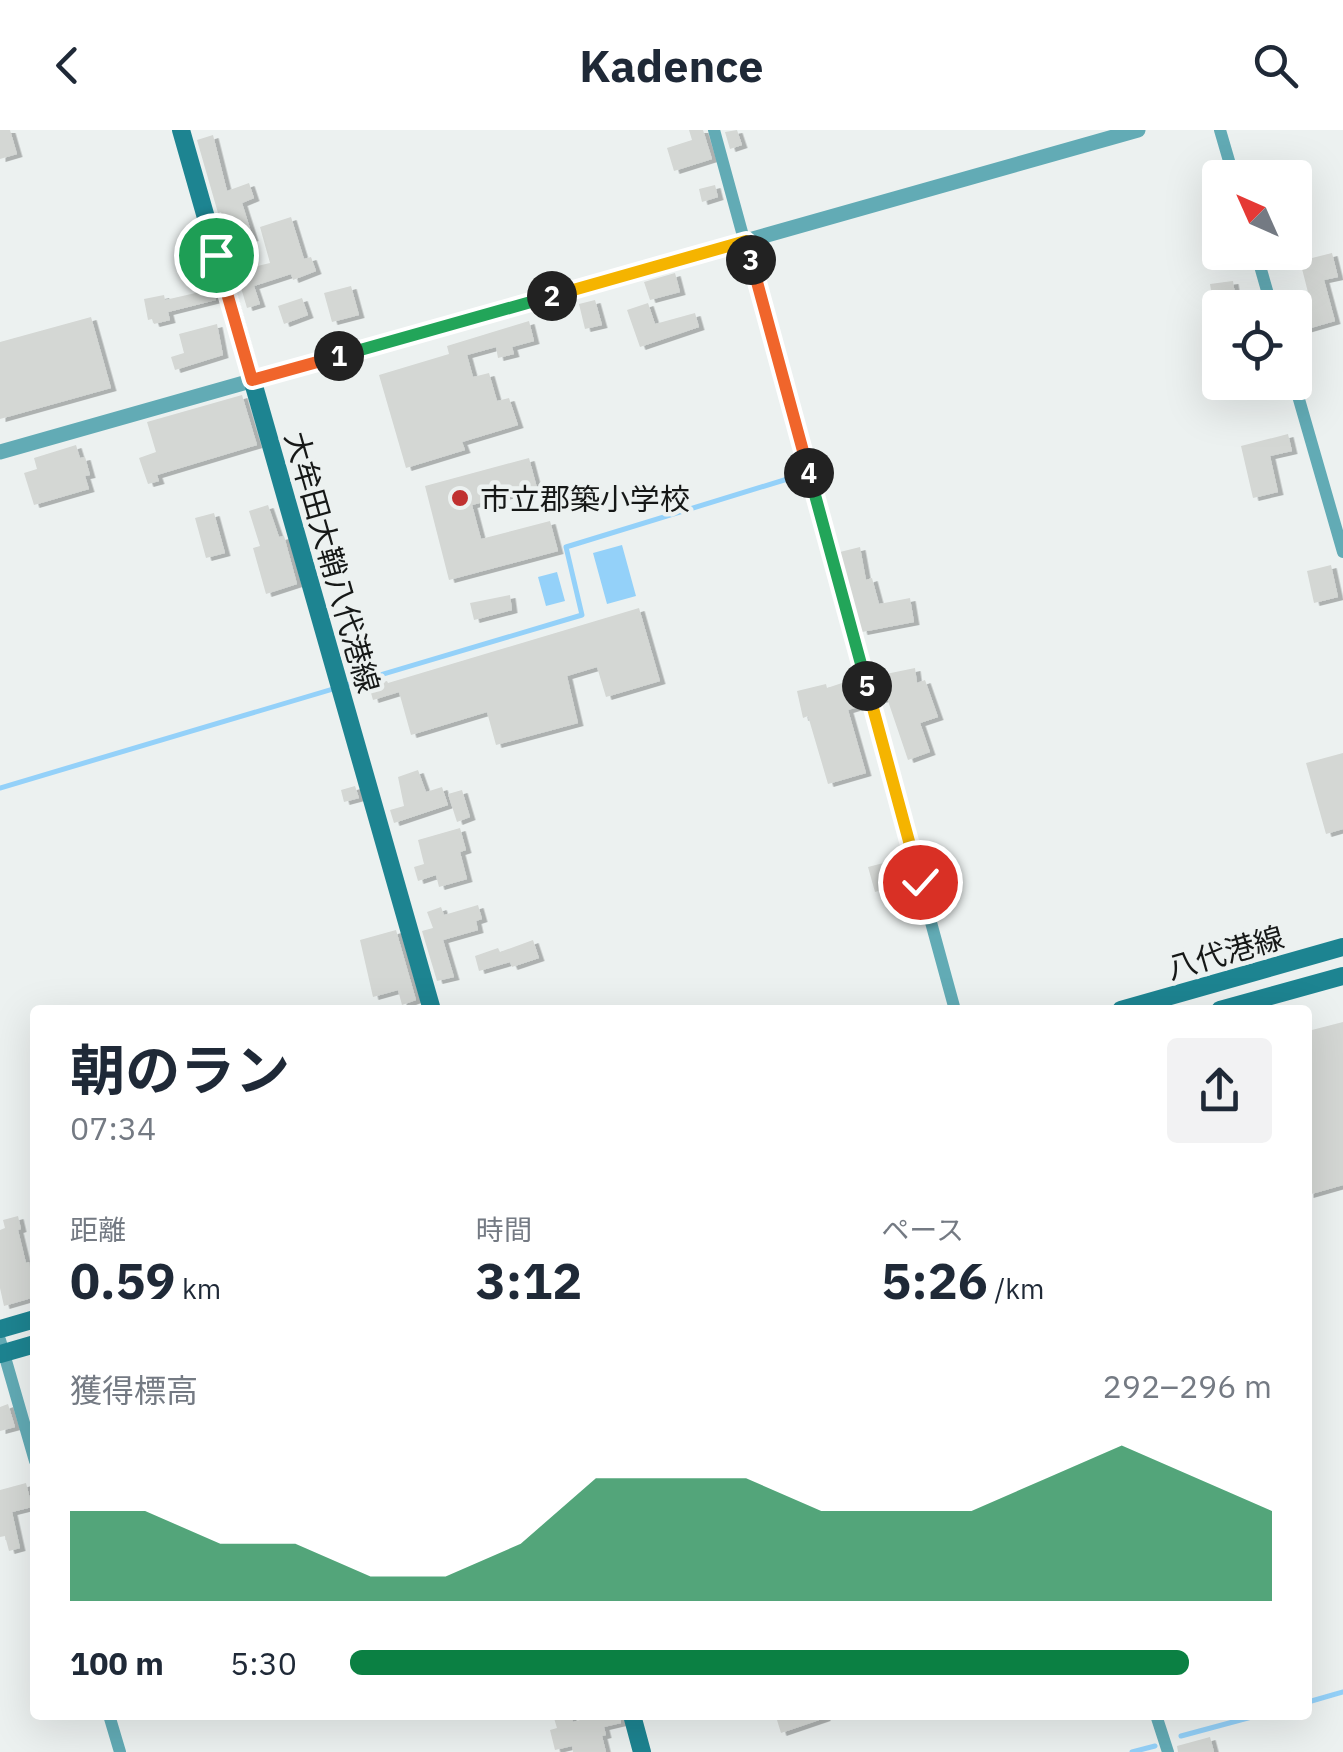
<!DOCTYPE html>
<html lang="ja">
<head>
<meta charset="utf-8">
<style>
	body { margin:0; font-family:"IBM Plex Sans","Noto Sans JP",sans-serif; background:#f2f2f3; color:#1f2937; height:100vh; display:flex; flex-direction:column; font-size:38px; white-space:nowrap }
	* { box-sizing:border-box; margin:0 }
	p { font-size:32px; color:#747a83 }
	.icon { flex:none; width:55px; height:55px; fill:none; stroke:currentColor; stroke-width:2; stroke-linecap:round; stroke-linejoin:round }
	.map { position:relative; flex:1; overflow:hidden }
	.drawer { position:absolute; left:30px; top:875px; width:1282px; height:715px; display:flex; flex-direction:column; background:#fff; border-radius:10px; box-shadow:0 10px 40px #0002 }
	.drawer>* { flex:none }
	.needle { width:65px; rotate:315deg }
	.fabs { position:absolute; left:1202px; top:30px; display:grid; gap:20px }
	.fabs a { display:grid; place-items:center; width:110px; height:110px; border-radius:10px; background:#fff; box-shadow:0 10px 40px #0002; font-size:50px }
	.pin { position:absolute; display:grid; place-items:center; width:85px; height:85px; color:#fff; margin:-42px; border:5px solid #fff; border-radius:50%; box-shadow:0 2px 10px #0007 }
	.km { position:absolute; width:50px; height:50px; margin:-25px; border-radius:50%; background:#222; color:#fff; font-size:28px; line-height:50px; text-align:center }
	.round { display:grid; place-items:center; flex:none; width:105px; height:105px; border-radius:10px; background:#f2f2f3 }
	.summary { display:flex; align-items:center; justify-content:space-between; height:170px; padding:0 40px }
	h1 { font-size:55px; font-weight:700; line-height:75px }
	.stats { display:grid; grid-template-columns:repeat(3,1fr); gap:15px; height:170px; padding:10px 40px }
	.stats div { display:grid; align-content:center }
	.stats b { font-size:50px; font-weight:700 }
	.stats small { font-size:28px; font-weight:400 }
	.stats p { font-size:28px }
	.chart { height:280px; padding:20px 40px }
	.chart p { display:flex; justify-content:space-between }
	.chart svg { width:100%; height:180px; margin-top:10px; fill:#0b8043; opacity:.7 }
	ul { padding:0 40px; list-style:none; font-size:32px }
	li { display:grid; grid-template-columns:160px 120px 1fr; align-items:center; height:75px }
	li i { height:25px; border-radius:12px; background:#0b8043 }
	header { display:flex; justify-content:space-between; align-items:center; height:130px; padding:0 40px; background:#fff; font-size:45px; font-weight:700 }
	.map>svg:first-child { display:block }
</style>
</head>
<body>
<header><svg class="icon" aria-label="back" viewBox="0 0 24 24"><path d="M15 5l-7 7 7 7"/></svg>Kadence<svg class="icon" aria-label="search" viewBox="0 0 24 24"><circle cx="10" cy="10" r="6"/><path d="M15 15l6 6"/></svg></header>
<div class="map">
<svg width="1343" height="1622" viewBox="0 0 1343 1622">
	<defs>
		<filter id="shadow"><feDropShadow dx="5.5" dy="3" stdDeviation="0" flood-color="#0004"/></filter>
	</defs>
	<rect width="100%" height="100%" fill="#ecf1f0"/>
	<path fill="#94d1f9" d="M 622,415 L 636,466 L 607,474 L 593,423 Z
		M 557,442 L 565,471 L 546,476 L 538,447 Z"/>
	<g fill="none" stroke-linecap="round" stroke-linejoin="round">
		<path stroke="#94d1f9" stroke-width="5" d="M 0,658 L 582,485 L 566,417 L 794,347
			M 1308,1572 L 1343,1562
			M 1181,1606 L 1259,1585
			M 1132,1622 L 1155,1616"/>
	</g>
	<path fill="#d4d7d4" filter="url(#shadow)" d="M 0,0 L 10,0 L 17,24 L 0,29 Z
		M 689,0 L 703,0 L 712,29 L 674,41 L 667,18 L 692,10 Z
		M 737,0 L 742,15 L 730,19 L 725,2 Z
		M 213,5 L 227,61 L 249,53 L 254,68 L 242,73 L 253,108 L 231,115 L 221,82 L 218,83 L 197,10 Z
		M 715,55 L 718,67 L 702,72 L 699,59 Z
		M 291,87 L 304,129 L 311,127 L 316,141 L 293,150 L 291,144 L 254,156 L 260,174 L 247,178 L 236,141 L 270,133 L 260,97 Z
		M 1332,123 L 1338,147 L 1324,150 L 1335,191 L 1297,202 L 1295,178 L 1311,174 L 1300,131 Z
		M 675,143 L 680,162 L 650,170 L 644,152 Z
		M 1233,151 L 1237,178 L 1214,178 L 1210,154 Z
		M 351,156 L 359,185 L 332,192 L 324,163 Z
		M 213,159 L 216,170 L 168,182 L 170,190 L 154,194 L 152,189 L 148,190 L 144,169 L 164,165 L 165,170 Z
		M 302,168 L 308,185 L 284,194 L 278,176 Z
		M 595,170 L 602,195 L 585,199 L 579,174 Z
		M 648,173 L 655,194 L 695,183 L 699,197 L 640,217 L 627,180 Z
		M 91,187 L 111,258 L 0,289 L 0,212 Z
		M 529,191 L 534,211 L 512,217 L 514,224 L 498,228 L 496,217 L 467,225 L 473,247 L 489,243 L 497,271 L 509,268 L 518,295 L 462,312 L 465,320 L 406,338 L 379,245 L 449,224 L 447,216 Z
		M 217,194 L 223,225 L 175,240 L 171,227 L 184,223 L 179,204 Z
		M 242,265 L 257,315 L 157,345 L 159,351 L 148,354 L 139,328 L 156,322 L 147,292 Z
		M 1288,304 L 1292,321 L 1270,326 L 1278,362 L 1253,368 L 1241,316 Z
		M 76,315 L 80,328 L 85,327 L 90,345 L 85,346 L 89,359 L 34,375 L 24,343 L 37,339 L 34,328 Z
		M 529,328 L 537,358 L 472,375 L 481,409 L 550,391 L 558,421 L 449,450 L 425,356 Z
		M 268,375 L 279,407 L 284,406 L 297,454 L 266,464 L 253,418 L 260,416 L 249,381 Z
		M 214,383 L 225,423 L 206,428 L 195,388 Z
		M 860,417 L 866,450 L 872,448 L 879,474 L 910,468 L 914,492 L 862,502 L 840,422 Z
		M 1331,435 L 1338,467 L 1314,473 L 1307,441 Z
		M 510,465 L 512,480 L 474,490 L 470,473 Z
		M 639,478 L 660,551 L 606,567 L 597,537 L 567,546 L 578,593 L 496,615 L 487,582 L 411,605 L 399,562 L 373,570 L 369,556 L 387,551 L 388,553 Z
		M 915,538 L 917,553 L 925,550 L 938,587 L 920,593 L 930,622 L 908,630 L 887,568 L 880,570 L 875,552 L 887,549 L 886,544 Z
		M 854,549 L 861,576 L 848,580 L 866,643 L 828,654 L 808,586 L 803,588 L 797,561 L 826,554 L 827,558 Z
		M 1343,623 L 1343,699 L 1326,704 L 1306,633 Z
		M 418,640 L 426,662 L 442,657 L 448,675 L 394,693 L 390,680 L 404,676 L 398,647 Z
		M 355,656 L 359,668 L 344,672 L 341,660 Z
		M 462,660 L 470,687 L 457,692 L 448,664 Z
		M 460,698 L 466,720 L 460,722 L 467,749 L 439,757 L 436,745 L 418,751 L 414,737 L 424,734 L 418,710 Z
		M 903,728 L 910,752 L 875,762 L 868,737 Z
		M 478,775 L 482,789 L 476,791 L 478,800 L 443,810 L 454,847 L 437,851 L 422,801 L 433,798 L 427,782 L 441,777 L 444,785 Z
		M 396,800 L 416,870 L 402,875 L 398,860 L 373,867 L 360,810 Z
		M 533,810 L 539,828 L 512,837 L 510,832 L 479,841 L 475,826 L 498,818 L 500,822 Z
		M 1343,892 L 1343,1055 L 1308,1065 L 1308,901 Z
		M 18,1086 L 21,1099 L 18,1100 L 26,1133 L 29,1132 L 35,1167 L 4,1176 L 0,1158 L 0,1100 L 5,1098 L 3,1090 Z
		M 8,1274 L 15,1297 L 0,1301 L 0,1277 Z
		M 26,1353 L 32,1377 L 12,1382 L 20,1418 L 9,1421 L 5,1406 L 0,1407 L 0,1360 Z
		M 553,1585 L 571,1585 L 573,1592 L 597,1585 L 620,1585 L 621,1593 L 604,1597 L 606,1605 L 602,1606 L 606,1622 L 573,1622 L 572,1616 L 555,1620 L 550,1600 L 557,1598 Z
		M 793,1585 L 825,1585 L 825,1588 L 781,1603 L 777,1590 Z
		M 1210,1607 L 1214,1622 L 1178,1622 L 1177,1616 Z"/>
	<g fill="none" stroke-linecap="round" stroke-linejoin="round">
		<path stroke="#62abb5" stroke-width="12" d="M 714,0 L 955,880
			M 1220,0 L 1234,48
			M 1256,122 L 1272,178
			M 1294,252 L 1343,422
			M 0,1210 L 35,1331
			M 109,1585 L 120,1622
			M 1156,1585 L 1168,1622"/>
		<path stroke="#62abb5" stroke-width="15" d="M 0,322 L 1138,0"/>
		<path stroke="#1d8491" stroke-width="18" d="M 181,0 L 432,880
			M 1121,880 L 1343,817
			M 1220,880 L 1343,846
			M 0,1199 L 35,1189
			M 0,1224 L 35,1214
			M 632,1585 L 642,1622"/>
	</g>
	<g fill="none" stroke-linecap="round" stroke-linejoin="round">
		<g stroke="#fff" stroke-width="20">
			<path id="split-1" d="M 216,125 L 252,250 L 339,226"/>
		</g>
		<g stroke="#fff" stroke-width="20">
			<path id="split-2" d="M 339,226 L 552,166"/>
		</g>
		<g stroke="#fff" stroke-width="20">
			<path id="split-3" d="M 552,166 L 746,111 L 751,130"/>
		</g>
		<g stroke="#fff" stroke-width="20">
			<path id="split-4" d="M 751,130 L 809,343"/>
		</g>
		<g stroke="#fff" stroke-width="20">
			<path id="split-5" d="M 809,343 L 867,556"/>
		</g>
		<g stroke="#fff" stroke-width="20">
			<path id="split-6" d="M 867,556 L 920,752"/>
		</g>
		<use href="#split-1" stroke="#f0652b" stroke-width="12"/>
		<use href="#split-2" stroke="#22a559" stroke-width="12"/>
		<use href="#split-3" stroke="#f5b400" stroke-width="12"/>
		<use href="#split-4" stroke="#f0652b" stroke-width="12"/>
		<use href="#split-5" stroke="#22a559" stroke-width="12"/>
		<use href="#split-6" stroke="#f5b400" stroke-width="12"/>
	</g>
	<circle fill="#c03130" stroke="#ecf1f0" stroke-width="4" cx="460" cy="368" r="10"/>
	<g text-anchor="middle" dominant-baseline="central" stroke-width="9" stroke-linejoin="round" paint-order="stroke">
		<g font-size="30" fill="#161817" stroke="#ecf1f0" text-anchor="start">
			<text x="480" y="368">市立郡築小学校</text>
		</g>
		<g font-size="30" fill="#161817" stroke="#ecf1f0">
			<text transform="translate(333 432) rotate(74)">大牟田大鞘八代港線</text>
			<text transform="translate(1225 822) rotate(-16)">八代港線</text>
		</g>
	</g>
</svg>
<div class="fabs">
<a><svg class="needle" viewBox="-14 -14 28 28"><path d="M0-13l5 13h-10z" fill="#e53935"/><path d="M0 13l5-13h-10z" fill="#747a83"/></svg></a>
<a><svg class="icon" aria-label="locate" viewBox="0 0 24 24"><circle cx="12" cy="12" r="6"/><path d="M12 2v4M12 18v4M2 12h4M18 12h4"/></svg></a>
</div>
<div class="pin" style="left:216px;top:125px;background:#1e9e55"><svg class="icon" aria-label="arrive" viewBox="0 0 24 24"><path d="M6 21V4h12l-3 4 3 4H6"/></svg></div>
<div class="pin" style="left:920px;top:752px;background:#d93025"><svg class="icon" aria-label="check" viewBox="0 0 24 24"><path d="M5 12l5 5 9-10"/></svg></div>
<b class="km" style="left:339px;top:226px">1</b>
<b class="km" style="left:552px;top:166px">2</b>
<b class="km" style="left:751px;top:130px">3</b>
<b class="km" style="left:809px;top:343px">4</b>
<b class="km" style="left:867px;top:556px">5</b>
<section class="drawer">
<div class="summary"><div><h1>朝のラン</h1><p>07:34</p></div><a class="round"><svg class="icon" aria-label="share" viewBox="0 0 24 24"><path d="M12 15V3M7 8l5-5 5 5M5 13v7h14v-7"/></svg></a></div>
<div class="stats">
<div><p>距離</p><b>0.59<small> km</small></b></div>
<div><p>時間</p><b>3:12</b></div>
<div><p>ペース</p><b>5:26<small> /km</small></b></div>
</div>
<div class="chart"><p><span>獲得標高</span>292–296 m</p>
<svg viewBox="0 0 160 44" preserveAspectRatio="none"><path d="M0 44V22L10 22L20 30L30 30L40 38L50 38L60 30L70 14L80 14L90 14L100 22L110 22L120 22L130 14L140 6L150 14L160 22V44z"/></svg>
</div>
<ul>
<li><b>100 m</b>5:30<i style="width:91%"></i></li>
</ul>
</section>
</div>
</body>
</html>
